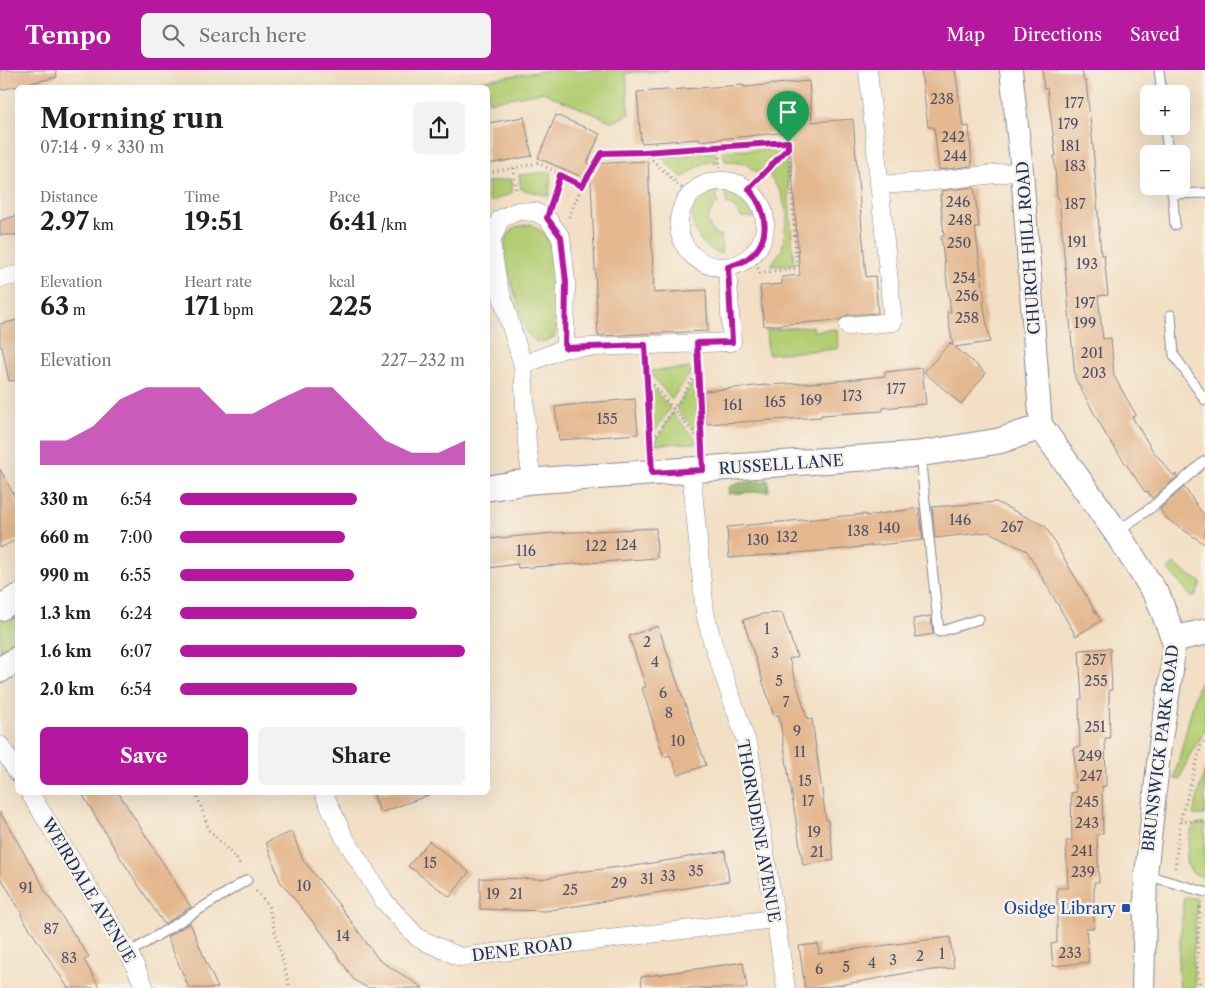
<!DOCTYPE html>
<html lang="en">
<head>
<meta charset="utf-8">
<style>
	body { margin:0; font-family:"Libre Caslon Text",serif; background:#f2f2f2; color:#202124; height:100vh; display:flex; flex-direction:column; font-size:19px; white-space:nowrap }
	* { box-sizing:border-box; margin:0 }
	p { font-size:16px; color:#757577 }
	.icon { flex:none; width:28px; height:28px; fill:none; stroke:currentColor; stroke-width:2; stroke-linecap:round; stroke-linejoin:round }
	.map { position:relative; flex:1; overflow:hidden }
	.details { position:absolute; left:15px; top:15px; width:475px; height:710px; display:flex; flex-direction:column; background:#fff; border-radius:8px; box-shadow:0 5px 20px #0002 }
	.details>* { flex:none }
	.fabs { position:absolute; left:1140px; top:15px; display:grid; gap:10px }
	.fabs a { display:grid; place-items:center; width:50px; height:50px; border-radius:8px; background:#fff; box-shadow:0 5px 20px #0002; font-size:25px }
	.pin { position:absolute; display:grid; place-items:center; width:42px; height:42px; color:#fff; margin:-51px -21px; border-radius:50% 50% 50% 0; rotate:-45deg; box-shadow:0 0 5px #0007 }
	.pin .icon { rotate:45deg }
	.round { display:grid; place-items:center; flex:none; width:52px; height:52px; border-radius:8px; background:#f2f2f2 }
	.head { display:flex; align-items:center; justify-content:space-between; height:85px; padding:0 25px }
	h1 { font-size:28px; font-weight:800; line-height:38px }
	.metrics { display:grid; grid-template-columns:repeat(3,1fr); gap:8px; height:85px; padding:5px 25px }
	.metrics div { display:grid; align-content:center }
	.metrics b { font-size:25px; font-weight:800 }
	.metrics small { font-size:14px; font-weight:400 }
	.metrics p { font-size:14px }
	.chart { height:140px; padding:10px 25px }
	.chart p { display:flex; justify-content:space-between }
	.chart svg { width:100%; height:90px; margin-top:5px; fill:#b5179e; opacity:.7 }
	.button { display:flex; gap:10px; margin-top:auto; padding:10px 25px }
	.button a { flex:1; height:58px; border-radius:8px; background:#b5179e; color:#fff; font-size:20px; font-weight:800; line-height:58px; text-align:center }
	.button a+a { background:#f2f2f2; color:#202124 }
	ul { padding:0 25px; list-style:none; font-size:16px }
	li { display:grid; grid-template-columns:80px 60px 1fr; align-items:center; height:38px }
	li i { height:12px; border-radius:6px; background:#b5179e }
	header { display:flex; align-items:center; gap:30px; box-sizing:border-box; height:70px; padding:0 25px; background:#b5179e; color:#fff }
	header strong { font-size:24px }
	nav { display:flex; gap:28px; margin-inline-start:auto; font-size:18px }
	.search { width:350px; height:45px; background:#f2f2f2; display:flex; align-items:center; gap:12px; box-sizing:border-box; padding:0 18px; border-radius:8px; color:#757577; font-size:19px }
	.map>svg:first-child { display:block }
</style>
</head>
<body>
<header>
<strong>Tempo</strong>
<div class="search"><svg class="icon" aria-label="search" viewBox="0 0 24 24"><circle cx="10" cy="10" r="6"/><path d="M15 15l6 6"/></svg>Search here</div>
<nav><a>Map</a><a>Directions</a><a>Saved</a></nav>
</header>
<div class="map">
<svg width="1205" height="918" viewBox="0 0 1205 918">
	<rect width="100%" height="100%" fill="#f7f3e8"/>
	<filter id="ink" filterUnits="userSpaceOnUse"><feTurbulence type="fractalNoise" baseFrequency=".02" numOctaves="2"/><feDisplacementMap in="SourceGraphic" scale="10" xChannelSelector="R" yChannelSelector="G"/><feConvolveMatrix kernelMatrix="1 2 1 2 8 2 1 2 1" color-interpolation-filters="sRGB"/></filter>
	<filter id="wash" filterUnits="userSpaceOnUse"><feTurbulence type="fractalNoise" baseFrequency=".0096" numOctaves="4" result="noise"/><feDisplacementMap in="SourceGraphic" scale="20" xChannelSelector="R" yChannelSelector="G"/><feGaussianBlur stdDeviation="1.12" result="paint"/><feColorMatrix in="noise" values="0 0 0 0 0 0 0 0 0 0 0 0 0 0 0 0 0 1.4 0 .05"/><feComposite in="paint" operator="in"/></filter>
	<g filter="url(#wash)">
		<rect width="100%" height="100%" fill="#f2dfc4"/>
		<path fill="#b3cd72" stroke="#677e68" d="M 549,0 L 668,0 L 626,3 L 629,44 L 613,52 L 542,22 L 488,32 L 488,18 L 440,17 Z
			M 782,79 L 760,104 L 745,94 L 725,91 L 723,81 Z
			M 715,82 L 717,92 L 704,93 L 682,108 L 660,86 Z
			M 786,86 L 794,194 L 770,196 L 782,180 L 787,146 L 781,123 L 769,105 Z
			M 551,102 L 549,126 L 521,119 L 519,105 Z
			M 512,109 L 512,123 L 490,132 L 488,128 L 488,112 Z
			M 725,118 C 744,123 750,129 755,148 L 741,147 L 734,137 L 727,134 Z
			M 716,119 L 718,134 L 710,142 L 707,152 L 715,164 L 722,166 L 721,184 C 717,182 711,180 707,177 C 692,164 684,135 705,123 C 708,121 713,120 716,119 Z
			M 531,154 L 545,164 L 551,179 L 557,258 L 554,267 L 546,271 L 536,272 L 527,263 L 503,186 L 506,168 L 515,157 Z
			M 813,256 L 813,261 L 837,259 L 838,279 L 768,284 L 766,260 Z
			M 694,298 L 672,329 L 648,301 Z
			M 697,307 L 699,365 L 676,338 Z
			M 648,312 L 670,338 L 651,367 Z
			M 673,342 L 673,343 L 699,373 L 654,374 Z
			M 1174,494 L 1186,503 L 1201,512 L 1196,525 L 1191,527 L 1168,499 Z
			M 17,532 L 17,571 L 0,581 L 0,542 Z
			M 1205,607 L 1205,661 L 1189,686 L 1180,710 L 1174,709 L 1197,618 Z
			M 1205,699 L 1205,745 L 1193,745 Z
			M 1196,754 L 1205,754 L 1205,808 L 1193,803 L 1186,793 L 1190,762 Z
			M 1184,827 L 1197,828 L 1193,894 L 1196,918 L 1180,918 L 1178,897 Z"/>
		<path fill="#8eb064" stroke="#547061" d="M 768,410 L 769,421 L 728,424 L 729,417 L 738,413 Z"/>
		<g id="blocks">
			<path fill="#e4b78e" d="M 0,0 L 56,0 L 57,7 L 0,20 Z
				M 921,0 L 955,0 L 963,57 L 969,56 L 972,96 L 939,100 L 934,57 L 928,57 Z
				M 1042,0 L 1082,0 L 1084,12 L 1086,11 L 1093,76 L 1101,185 L 1104,185 L 1108,225 L 1098,226 L 1103,269 L 1111,268 L 1114,306 L 1136,345 L 1132,347 L 1153,381 L 1174,406 L 1176,404 L 1177,407 L 1152,428 L 1147,421 L 1145,422 L 1106,365 L 1075,308 L 1059,128 L 1057,128 L 1054,86 L 1056,86 L 1047,18 L 1044,19 Z
				M 809,11 L 812,52 L 853,49 L 866,207 L 875,206 L 878,243 L 847,245 L 839,250 L 764,256 L 760,216 L 782,214 L 782,207 L 800,205 L 789,62 L 699,71 L 699,69 L 641,73 L 637,22 L 744,15 L 744,17 Z
				M 556,45 L 600,64 L 587,94 L 648,91 L 654,223 L 706,220 L 708,261 L 598,266 L 591,111 L 538,88 Z
				M 524,47 L 532,86 L 488,94 L 488,53 Z
				M 974,117 L 979,157 L 975,157 L 985,232 L 983,232 L 990,272 L 955,277 L 986,303 L 961,334 L 924,302 L 950,273 L 953,276 L 947,242 L 951,242 L 941,167 L 944,166 L 940,125 L 942,125 L 941,121 Z
				M 18,145 L 18,165 L 0,165 L 0,151 Z
				M 18,250 L 18,310 L 9,311 L 2,277 L 0,277 L 0,254 Z
				M 922,298 L 926,334 L 883,338 L 883,341 L 821,345 L 821,347 L 706,354 L 704,321 L 766,315 L 827,312 L 885,306 L 885,302 Z
				M 635,329 L 638,364 L 559,370 L 555,337 L 597,332 Z
				M 0,399 L 18,433 L 18,469 L 0,478 Z
				M 1184,417 L 1205,447 L 1205,474 L 1167,449 L 1160,439 Z
				M 996,432 L 1045,456 L 1101,551 L 1076,566 L 1027,481 L 989,462 L 935,468 L 932,437 Z
				M 919,438 L 923,470 L 834,480 L 729,488 L 727,457 L 866,444 L 866,446 Z
				M 656,458 L 657,488 L 518,498 L 517,494 L 488,498 L 488,469 L 554,463 Z
				M 782,543 L 797,587 L 789,589 L 808,650 L 812,649 L 826,750 L 828,750 L 834,790 L 803,795 L 779,645 L 774,646 L 743,550 L 763,544 Z
				M 931,546 L 933,564 L 916,567 L 913,549 Z
				M 658,556 L 706,695 L 678,705 L 670,685 L 664,687 L 642,618 L 646,617 L 629,566 Z
				M 1110,578 L 1112,620 L 1109,620 L 1110,668 L 1105,668 L 1106,716 L 1102,716 L 1103,764 L 1097,764 L 1099,812 L 1094,812 L 1094,858 L 1086,858 L 1089,892 L 1053,896 L 1051,874 L 1057,873 L 1057,818 L 1068,818 L 1066,771 L 1072,771 L 1071,723 L 1076,722 L 1074,677 L 1080,677 L 1079,629 L 1082,629 L 1079,580 Z
				M 81,722 L 118,722 L 191,837 L 164,854 L 118,784 Z
				M 373,722 L 429,722 L 429,725 L 380,743 Z
				M 0,742 L 44,817 L 43,818 L 89,887 L 84,890 L 100,918 L 68,918 L 21,845 L 22,844 L 0,806 Z
				M 292,762 L 303,790 L 340,836 L 379,890 L 423,918 L 368,918 L 354,910 L 322,863 L 280,811 L 266,772 Z
				M 429,771 L 469,802 L 450,827 L 408,796 Z
				M 725,781 L 729,811 L 545,841 L 480,839 L 480,808 L 541,809 L 578,802 L 628,796 L 628,797 Z
				M 190,853 L 206,892 L 218,918 L 189,918 L 167,867 Z
				M 950,867 L 954,898 L 911,902 L 858,912 L 817,918 L 805,918 L 799,876 L 818,874 L 819,884 Z
				M 743,892 L 747,918 L 642,918 L 641,907 Z"/>
		</g>
	</g>
	<g filter="url(#ink)">
		<use href="#blocks" fill-opacity="0" stroke="#868791" stroke-width="1"/>
		<g fill="none" stroke-linecap="round" stroke-linejoin="round">
			<g stroke="#868791" stroke-width="11">
				<path id="service" d="M 1159,0 L 1162,24
					M 1165,56 L 1168,84
					M 1172,116 L 1175,155
					M 1172,124 L 1205,123
					M 1171,245 L 1174,285 L 1205,330
					M 920,385 L 939,562 L 979,549
					M 1118,461 L 1152,437 L 1205,391
					M 1146,805 L 1205,822
					M 129,883 L 247,810"/>
			</g>
			<g stroke="#868791" stroke-width="19">
				<path id="minor" d="M679 154a43 43 0 1 1 86 0a43 43 0 1 1-86 0Z
					M 879,115 L 925,112 L 1022,101
					M 0,208 L 18,205
					M 848,256 L 893,252 L 868,0
					M 565,278 L 732,272 L 727,197
					M 523,295 L 565,278 L 566,212 L 561,167 L 547,148 L 535,142 L 518,141 L 500,149 L 491,172 L 498,214 L 523,295 L 527,375 L 532,411
					M 691,400 L 705,543 L 713,574 L 749,679 L 786,918
					M 0,675 L 18,703
					M 29,722 L 129,883 L 145,918
					M 323,722 L 344,767 L 384,831 L 418,868 L 460,887 L 774,849"/>
			</g>
			<g stroke="#868791" stroke-width="24">
				<path id="tertiary" d="M 1011,0 L 1022,101 L 1041,357
					M 1143,918 L 1146,805 L 1160,675 L 1172,601 L 1174,569"/>
			</g>
			<g stroke="#868791" stroke-width="27">
				<path id="secondary" d="M 488,418 L 532,411 L 919,384 L 999,371 L 1041,357 L 1116,462 L 1158,527 L 1174,569 L 1205,562
					M 0,538 L 18,527
					M 0,600 L 18,589"/>
			</g>
			<path stroke="#868791" stroke-width="3" stroke-dasharray="1 4" stroke-linecap="butt" d="M 718,77 L 722,118
				M 514,98 L 516,123
				M 488,103 L 538,93 L 582,116
				M 749,119 L 788,78
				M 689,125 L 644,82 L 788,72 L 797,198 L 760,203 L 748,173
				M 552,130 L 560,105
				M 569,147 L 582,116 L 602,83 L 644,82
				M 646,293 L 651,380
				M 698,293 L 702,377
				M 647,307 L 701,372
				M 651,373 L 698,301
				M 1205,672 L 1201,676 L 1180,752 L 1205,751
				M 196,722 L 209,760 L 236,788 L 241,797
				M 1175,798 L 1180,752
				M 256,821 L 268,835 L 290,918
				M 1200,918 L 1197,895 L 1200,836"/>
			<use href="#service" stroke="#fff" stroke-width="9"/>
			<use href="#minor" stroke="#fff" stroke-width="18"/>
			<use href="#tertiary" stroke="#fff" stroke-width="22"/>
			<use href="#secondary" stroke="#fff" stroke-width="25"/>
		</g>
	</g>
	<g fill="none" stroke-linecap="round" stroke-linejoin="round" filter="url(#ink)">
		<g stroke="#fff" stroke-width="10">
			<path id="route" d="M 788,72 L 788,78 L 749,119 C 769,142 773,175 742,192 C 738,194 732,195 728,197 L 732,272 L 697,273 L 703,400 L 652,403 L 645,275 L 565,278 L 566,212 L 561,167 L 547,148 L 560,105 L 582,116 L 602,83 L 644,82 Z"/>
		</g>
		<use href="#route" stroke="#b5179e" stroke-width="6"/>
	</g>
	<rect fill="#1a4fb4" stroke="#f7f3e8" stroke-width="2" x="1121" y="833" width="10" height="10" rx="2.5"/>
	<g text-anchor="middle" dominant-baseline="central" stroke-width="5" stroke-linejoin="round" paint-order="stroke">
		<g font-size="14" fill="#4d516a">
			<text x="942" y="29">238</text>
			<text x="1074" y="33">177</text>
			<text x="1068" y="54">179</text>
			<text x="953" y="67">242</text>
			<text x="1070" y="76">181</text>
			<text x="955" y="86">244</text>
			<text x="1075" y="96">183</text>
			<text x="958" y="132">246</text>
			<text x="1075" y="134">187</text>
			<text x="960" y="150">248</text>
			<text x="1077" y="172">191</text>
			<text x="959" y="173">250</text>
			<text x="1087" y="194">193</text>
			<text x="964" y="208">254</text>
			<text x="967" y="226">256</text>
			<text x="1085" y="233">197</text>
			<text x="967" y="248">258</text>
			<text x="1085" y="253">199</text>
			<text x="1092" y="283">201</text>
			<text x="1094" y="303">203</text>
			<text x="896" y="319">177</text>
			<text x="852" y="326">173</text>
			<text x="811" y="330">169</text>
			<text x="775" y="332">165</text>
			<text x="733" y="335">161</text>
			<text x="607" y="349">155</text>
			<text x="960" y="450">146</text>
			<text x="1012" y="457">267</text>
			<text x="889" y="458">140</text>
			<text x="858" y="461">138</text>
			<text x="787" y="467">132</text>
			<text x="758" y="470">130</text>
			<text x="626" y="475">124</text>
			<text x="596" y="476">122</text>
			<text x="526" y="481">116</text>
			<text x="767" y="559">1</text>
			<text x="647" y="572">2</text>
			<text x="775" y="583">3</text>
			<text x="1095" y="590">257</text>
			<text x="655" y="592">4</text>
			<text x="779" y="611">5</text>
			<text x="1096" y="611">255</text>
			<text x="663" y="623">6</text>
			<text x="786" y="632">7</text>
			<text x="669" y="643">8</text>
			<text x="1095" y="657">251</text>
			<text x="797" y="661">9</text>
			<text x="678" y="671">10</text>
			<text x="800" y="682">11</text>
			<text x="1090" y="686">249</text>
			<text x="1091" y="706">247</text>
			<text x="805" y="711">15</text>
			<text x="808" y="731">17</text>
			<text x="1087" y="732">245</text>
			<text x="1087" y="753">243</text>
			<text x="814" y="762">19</text>
			<text x="1082" y="781">241</text>
			<text x="817" y="782">21</text>
			<text x="430" y="793">15</text>
			<text x="696" y="801">35</text>
			<text x="1083" y="802">239</text>
			<text x="668" y="806">33</text>
			<text x="647" y="809">31</text>
			<text x="619" y="813">29</text>
			<text x="304" y="816">10</text>
			<text x="26" y="818">91</text>
			<text x="570" y="820">25</text>
			<text x="493" y="824">19</text>
			<text x="516" y="824">21</text>
			<text x="51" y="859">87</text>
			<text x="343" y="866">14</text>
			<text x="1070" y="883">233</text>
			<text x="942" y="884">1</text>
			<text x="920" y="886">2</text>
			<text x="69" y="888">83</text>
			<text x="893" y="890">3</text>
			<text x="872" y="893">4</text>
			<text x="846" y="897">5</text>
			<text x="819" y="899">6</text>
		</g>
		<g font-size="16" fill="#1b2f5e" stroke="#f7f3e8">
			<text transform="translate(1028 178) rotate(-94)">CHURCH HILL ROAD</text>
			<text transform="translate(781 394) rotate(-4)">RUSSELL LANE</text>
			<text transform="translate(1160 678) rotate(-83)">BRUNSWICK PARK ROAD</text>
			<text transform="translate(759 761) rotate(80)">THORNDENE AVENUE</text>
			<text transform="translate(89 820) rotate(59)">WEIRDALE AVENUE</text>
			<text transform="translate(522 879) rotate(-7)">DENE ROAD</text>
		</g>
		<g font-size="16" fill="#164399" stroke="#f7f3e8" text-anchor="end">
			<text x="1116" y="838">Osidge Library</text>
		</g>
	</g>
</svg>
<div class="fabs">
<a>+</a>
<a>−</a>
</div>
<div class="pin" style="left:788px;top:72px;background:#1e9e55"><svg class="icon" aria-label="arrive" viewBox="0 0 24 24"><path d="M6 21V4h12l-3 4 3 4H6"/></svg></div>
<section class="details">
<div class="head"><div><h1>Morning run</h1><p>07:14 · 9 × 330 m</p></div><a class="round"><svg class="icon" aria-label="share" viewBox="0 0 24 24"><path d="M12 15V3M7 8l5-5 5 5M5 13v7h14v-7"/></svg></a></div>
<div class="metrics">
<div><p>Distance</p><b>2.97<small> km</small></b></div>
<div><p>Time</p><b>19:51</b></div>
<div><p>Pace</p><b>6:41<small> /km</small></b></div>
</div>
<div class="metrics">
<div><p>Elevation</p><b>63<small> m</small></b></div>
<div><p>Heart rate</p><b>171<small> bpm</small></b></div>
<div><p>kcal</p><b>225</b></div>
</div>
<div class="chart"><p><span>Elevation</span>227–232 m</p>
<svg viewBox="0 0 160 44" preserveAspectRatio="none"><path d="M0 44V32L10 32L20 25L30 12L40 6L50 6L60 6L70 19L80 19L90 12L100 6L110 6L120 19L130 32L140 38L150 38L160 32V44z"/></svg>
</div>
<ul>
<li><b>330 m</b>6:54<i style="width:62%"></i></li>
<li><b>660 m</b>7:00<i style="width:58%"></i></li>
<li><b>990 m</b>6:55<i style="width:61%"></i></li>
<li><b>1.3 km</b>6:24<i style="width:83%"></i></li>
<li><b>1.6 km</b>6:07<i style="width:100%"></i></li>
<li><b>2.0 km</b>6:54<i style="width:62%"></i></li>
</ul>
<div class="button"><a>Save</a><a>Share</a></div>
</section>
</div>
</body>
</html>
